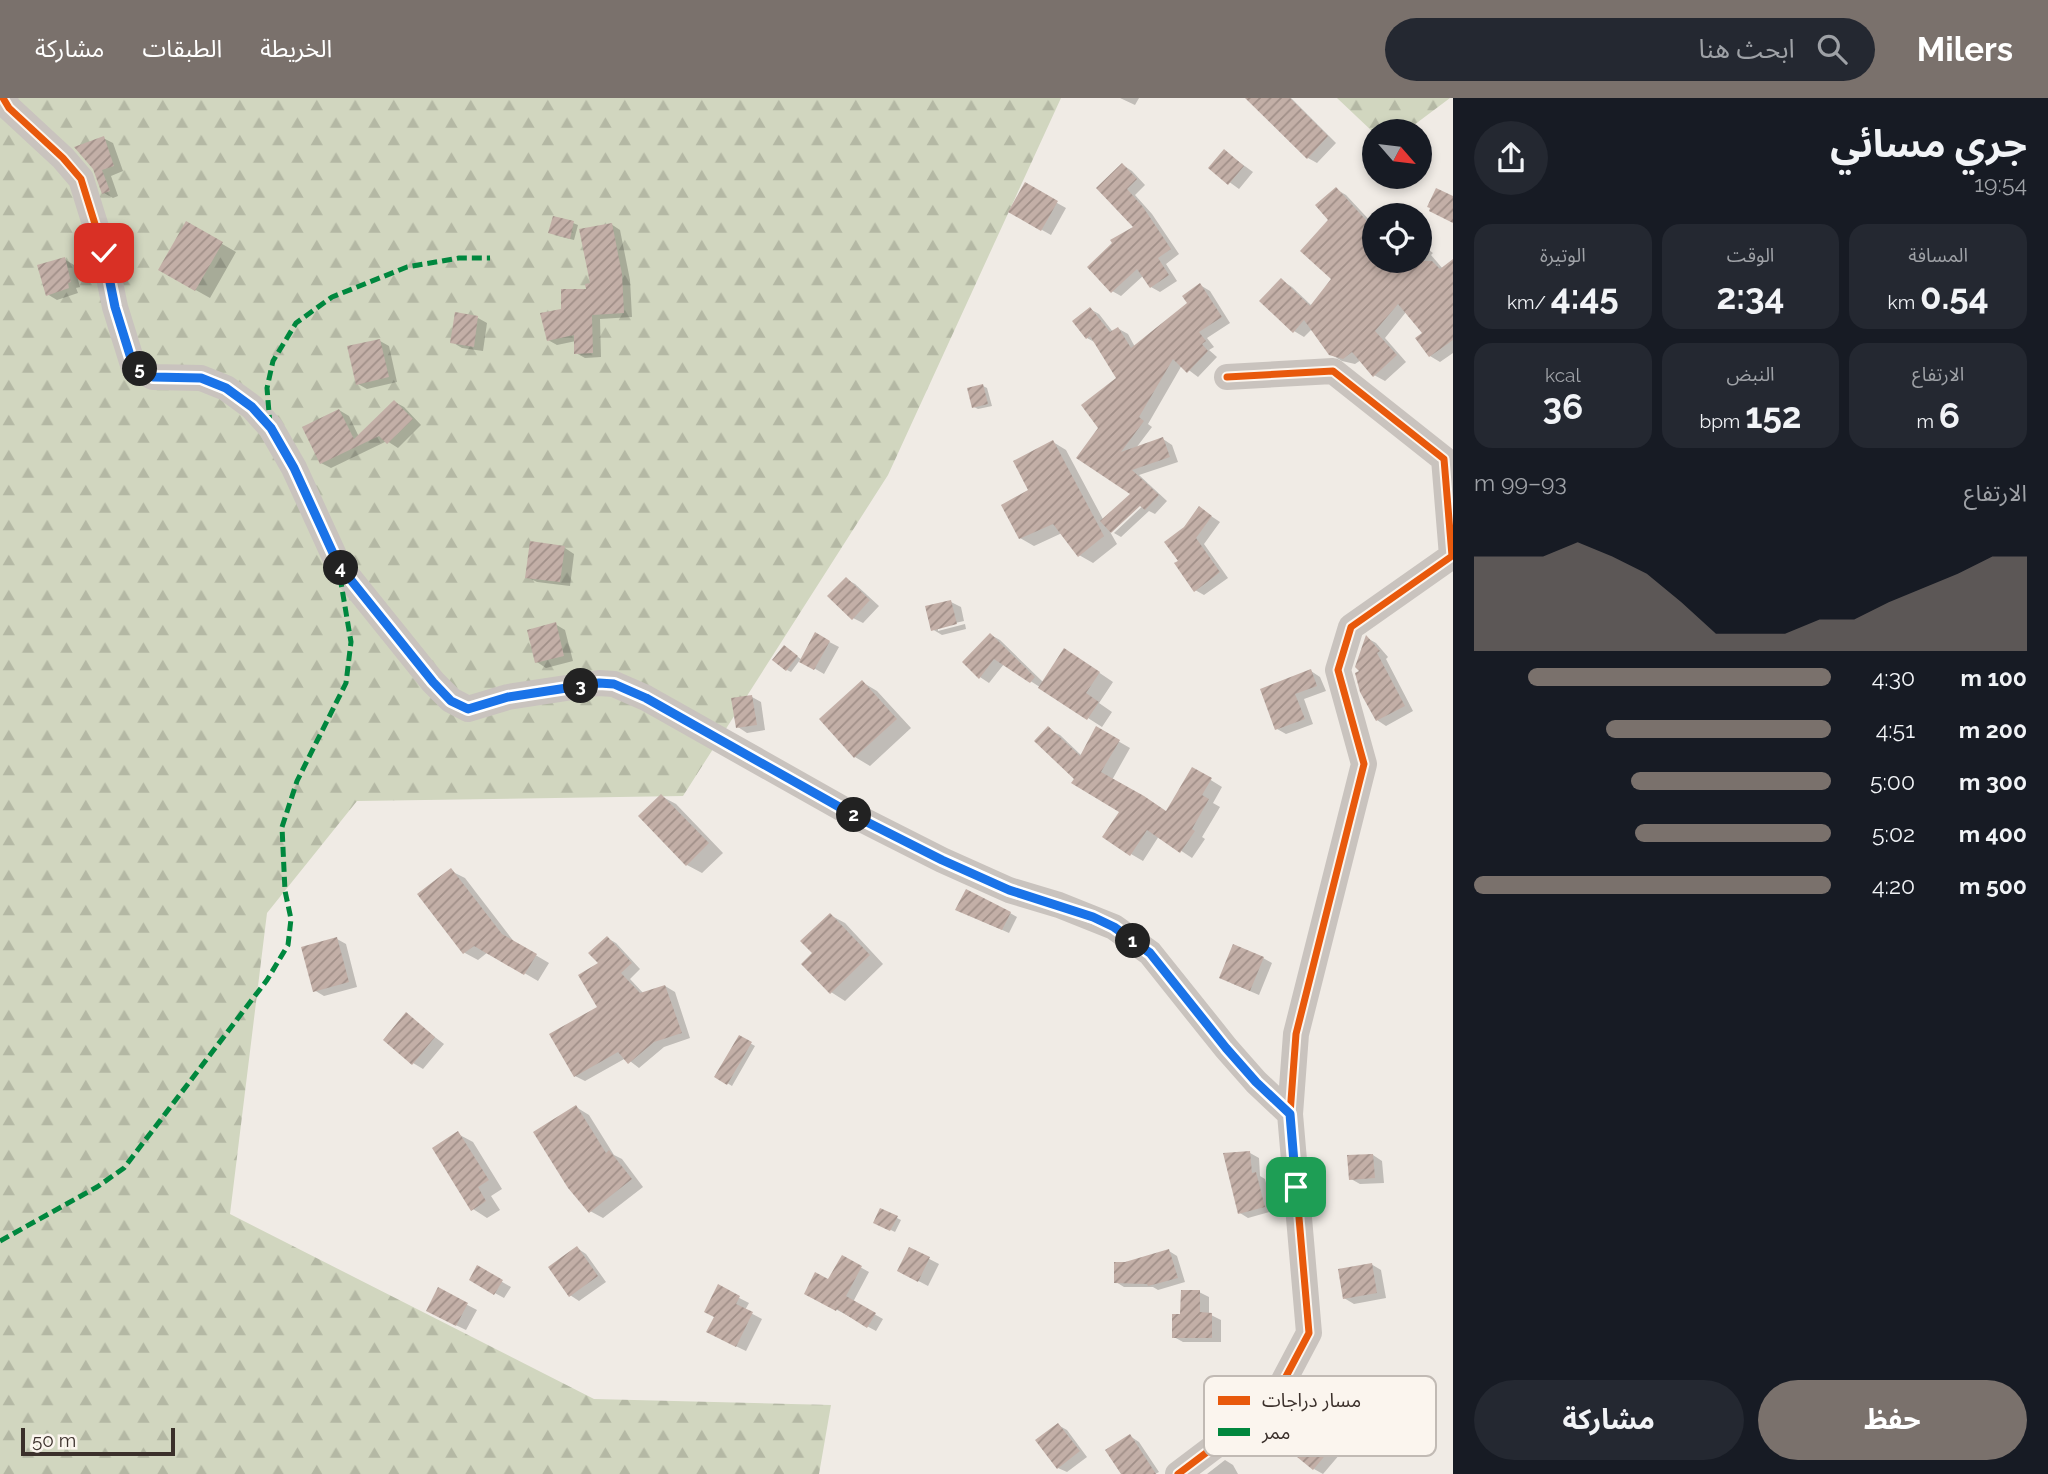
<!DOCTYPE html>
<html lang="ar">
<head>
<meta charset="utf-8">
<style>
	body { margin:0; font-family:Raleway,"Noto Sans Arabic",sans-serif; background:#242831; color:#f1f3f6; direction:rtl; height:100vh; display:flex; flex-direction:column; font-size:26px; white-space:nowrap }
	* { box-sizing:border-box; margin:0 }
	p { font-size:23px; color:#9ea1a6 }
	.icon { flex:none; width:38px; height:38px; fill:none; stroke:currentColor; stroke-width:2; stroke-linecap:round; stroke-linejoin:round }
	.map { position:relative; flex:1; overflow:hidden; direction:ltr }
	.drawer { display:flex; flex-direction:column; background:#171b24; width:595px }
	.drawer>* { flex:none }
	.needle { width:46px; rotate:118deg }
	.buttons { position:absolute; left:1362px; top:21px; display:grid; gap:14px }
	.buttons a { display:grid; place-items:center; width:70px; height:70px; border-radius:50%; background:#171b24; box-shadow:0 4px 10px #0003; font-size:35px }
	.scale { position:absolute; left:21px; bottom:18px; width:154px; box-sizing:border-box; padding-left:7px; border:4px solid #3b302b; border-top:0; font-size:19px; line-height:24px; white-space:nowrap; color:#3b302b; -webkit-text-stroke:5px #fbf5ee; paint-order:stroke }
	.pin { position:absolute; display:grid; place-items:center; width:60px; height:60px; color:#fff; margin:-30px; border-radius:14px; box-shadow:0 4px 10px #0006 }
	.km { position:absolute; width:35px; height:35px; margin:-18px; border-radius:50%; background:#222; color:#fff; font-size:19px; line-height:35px; text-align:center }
	.round { display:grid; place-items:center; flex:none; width:74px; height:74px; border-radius:37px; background:#242831 }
	.headline { display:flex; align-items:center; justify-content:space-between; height:119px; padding:0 21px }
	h1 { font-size:38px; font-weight:700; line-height:52px }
	.stats { display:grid; grid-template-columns:repeat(3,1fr); gap:10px; height:119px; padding:7px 21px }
	.stats div { display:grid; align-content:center; border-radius:18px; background:#242831; text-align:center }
	.stats b { font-size:35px; font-weight:700 }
	.stats small { font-size:19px; font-weight:400 }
	.stats p { font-size:19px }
	.chart { height:196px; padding:14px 21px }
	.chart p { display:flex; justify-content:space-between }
	.chart svg { width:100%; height:126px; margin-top:7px; fill:#7a716c; opacity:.7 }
	.button { display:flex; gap:14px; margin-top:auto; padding:14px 21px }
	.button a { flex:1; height:80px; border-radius:42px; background:#7a716c; color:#fff; font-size:28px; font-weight:700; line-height:80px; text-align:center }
	.button a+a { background:#242831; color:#f1f3f6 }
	ul { padding:0 21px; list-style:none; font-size:23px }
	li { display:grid; grid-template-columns:112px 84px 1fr; align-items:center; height:52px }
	li i { height:18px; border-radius:9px; background:#7a716c }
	header { display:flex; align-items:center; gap:42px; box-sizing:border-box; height:98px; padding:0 35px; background:#7a716c; color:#fff }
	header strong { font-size:33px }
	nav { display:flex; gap:38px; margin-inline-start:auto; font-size:24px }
	.search { width:490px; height:63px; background:#242831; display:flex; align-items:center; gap:18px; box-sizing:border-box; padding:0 24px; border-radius:38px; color:#9ea1a6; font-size:26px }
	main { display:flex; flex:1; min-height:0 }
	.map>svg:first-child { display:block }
</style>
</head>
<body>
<header>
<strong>Milers</strong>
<div class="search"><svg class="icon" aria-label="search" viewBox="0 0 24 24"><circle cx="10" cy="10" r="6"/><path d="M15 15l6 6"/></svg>ابحث هنا</div>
<nav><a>الخريطة</a><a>الطبقات</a><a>مشاركة</a></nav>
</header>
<main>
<section class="drawer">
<div class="headline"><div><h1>جري مسائي</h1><p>19:54</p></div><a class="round"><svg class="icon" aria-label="share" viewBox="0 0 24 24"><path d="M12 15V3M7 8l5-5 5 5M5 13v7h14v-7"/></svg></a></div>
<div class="stats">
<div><p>المسافة</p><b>0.54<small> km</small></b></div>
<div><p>الوقت</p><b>2:34</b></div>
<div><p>الوتيرة</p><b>4:45<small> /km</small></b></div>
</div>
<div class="stats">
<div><p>الارتفاع</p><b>6<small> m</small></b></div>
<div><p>النبض</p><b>152<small> bpm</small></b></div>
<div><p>kcal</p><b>36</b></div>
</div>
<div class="chart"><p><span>الارتفاع</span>93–99 m</p>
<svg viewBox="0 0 160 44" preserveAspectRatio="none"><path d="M0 44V11L10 11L20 11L30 6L40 11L50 17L60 27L70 38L80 38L90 38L100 33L110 33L120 27L130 22L140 17L150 11L160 11V44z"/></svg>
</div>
<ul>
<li><b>100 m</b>4:30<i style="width:85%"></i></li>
<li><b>200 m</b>4:51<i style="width:63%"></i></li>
<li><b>300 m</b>5:00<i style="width:56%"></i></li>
<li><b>400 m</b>5:02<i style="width:55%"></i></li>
<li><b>500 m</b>4:20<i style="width:100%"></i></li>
</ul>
<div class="button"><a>حفظ</a><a>مشاركة</a></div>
</section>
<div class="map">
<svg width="1453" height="1376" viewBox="0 0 1453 1376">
	<defs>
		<pattern id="forest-firs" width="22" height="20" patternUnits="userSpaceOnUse" patternTransform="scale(1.75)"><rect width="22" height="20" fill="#d1d6bf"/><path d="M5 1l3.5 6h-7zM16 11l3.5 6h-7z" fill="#b4b8a4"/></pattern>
		<pattern id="building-hatch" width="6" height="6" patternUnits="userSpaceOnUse" patternTransform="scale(1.75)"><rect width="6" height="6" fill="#c3afa7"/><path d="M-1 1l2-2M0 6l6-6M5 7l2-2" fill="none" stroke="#a08f88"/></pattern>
	</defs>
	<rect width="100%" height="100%" fill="#f0ebe5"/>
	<path fill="url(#forest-firs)" d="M 0,0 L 1061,0 L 888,377 L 683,698 L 357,703 L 267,815 L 230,1116 L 594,1301 L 831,1307 L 819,1376 L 0,1376 Z
		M 1337,0 L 1450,0 L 1406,33 L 1374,35 Z"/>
	<path fill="#0003" d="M 1120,0 L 1139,0 L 1135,7 Z
		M 1249,0 L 1291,0 L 1336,45 L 1317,65 L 1308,60 Z
		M 103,40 L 113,45 L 123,73 L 111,78 L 118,98 L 113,100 L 104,95 L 95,70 Z
		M 1224,53 L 1253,74 L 1239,91 L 1210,70 Z
		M 1123,67 L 1132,73 L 1145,87 L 1135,97 L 1152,116 L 1179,156 L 1166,166 L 1177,183 L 1160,194 L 1151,189 L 1144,177 L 1121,198 L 1112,193 L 1136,129 L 1099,90 Z
		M 1025,87 L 1066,110 L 1051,137 L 1010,114 Z
		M 1336,91 L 1346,97 L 1374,127 L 1374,163 L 1419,163 L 1419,145 L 1433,155 L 1431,157 L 1443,171 L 1453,163 L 1453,255 L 1440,264 L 1430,258 L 1424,235 L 1406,214 L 1385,240 L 1406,264 L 1385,283 L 1374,277 L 1361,262 L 1355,266 L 1342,263 L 1330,256 L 1312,231 L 1304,239 L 1294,233 L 1281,182 L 1292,189 L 1312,208 L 1333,180 L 1330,122 Z
		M 186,125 L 236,154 L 210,200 L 160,172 Z
		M 573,125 L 578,127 L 574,142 L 554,137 Z
		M 611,126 L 620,132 L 630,182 L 632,219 L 600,221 L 601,259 L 585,260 L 576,255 L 576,243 L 557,247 L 548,242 L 592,187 Z
		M 64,161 L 74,167 L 80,189 L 76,190 L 78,195 L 57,202 L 47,196 Z
		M 1200,187 L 1210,193 L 1230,225 L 1207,240 L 1214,249 L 1209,252 L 1217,259 L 1198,279 L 1182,267 L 1148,326 L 1152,329 L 1136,350 L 1163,341 L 1172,347 L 1178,364 L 1139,377 L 1167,403 L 1155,416 L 1149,413 L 1121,439 L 1114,435 L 1148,403 L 1145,400 L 1109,432 L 1117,446 L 1093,465 L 1079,457 L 1062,435 L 1034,448 L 1020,440 L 1030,393 L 1053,344 L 1066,352 L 1104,423 L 1132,396 L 1101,330 L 1118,281 L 1096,245 L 1087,240 L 1090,211 L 1099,216 L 1113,234 L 1119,231 L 1128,236 L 1135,249 L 1189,206 Z
		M 478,220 L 487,225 L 483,253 L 462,250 L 452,244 Z
		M 380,243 L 389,248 L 397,284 L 367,291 L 358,286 Z
		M 983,288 L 987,290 L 992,308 L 978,311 L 974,309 Z
		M 395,304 L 404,309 L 421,327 L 398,350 L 387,343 L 331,370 L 321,365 L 339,312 L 349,318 L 359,339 Z
		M 1208,416 L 1220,424 L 1204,446 L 1228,480 L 1204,497 L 1195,492 L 1176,466 Z
		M 532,445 L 565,450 L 574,456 L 570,488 L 537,484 L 527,479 Z
		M 846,481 L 855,486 L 879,508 L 863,525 L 853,520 Z
		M 951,504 L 961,509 L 964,523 L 938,529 L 938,533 L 965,526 L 966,531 L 942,537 L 932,531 Z
		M 555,526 L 565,532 L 573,563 L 546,570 L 537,564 Z
		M 816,537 L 839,549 L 824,576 L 800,562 L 791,574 L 787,572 L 789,552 L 802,562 Z
		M 991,537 L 1000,542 L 1044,585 L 1079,561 L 1113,584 L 1099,605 L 1112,614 L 1102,629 L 1004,566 L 989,585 L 980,579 Z
		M 1367,540 L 1376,545 L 1388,559 L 1386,561 L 1413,613 L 1386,628 L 1377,622 L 1362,573 Z
		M 1311,573 L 1320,579 L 1326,593 L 1304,601 L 1313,626 L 1286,636 L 1277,631 L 1262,592 Z
		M 862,584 L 877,593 L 911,630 L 870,668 L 855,659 L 822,622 Z
		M 752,599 L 761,604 L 765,632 L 747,635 L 738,629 Z
		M 1048,631 L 1060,637 L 1082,658 L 1097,631 L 1130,650 L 1112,682 L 1168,715 L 1193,671 L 1222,689 L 1213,705 L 1220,709 L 1202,739 L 1205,741 L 1192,760 L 1159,738 L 1143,763 L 1131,756 L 1122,714 L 1076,681 Z
		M 661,698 L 676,706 L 723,755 L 702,775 L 687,767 Z
		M 451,773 L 465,780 L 515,845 L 549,865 L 538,883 L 488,854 L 478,862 L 465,855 Z
		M 958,812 L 1010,815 L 1017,819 L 1009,835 Z
		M 830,817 L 845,825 L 883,866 L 845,903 L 831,894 L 815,855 Z
		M 607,840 L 616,845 L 640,871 L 630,881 L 644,896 L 665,888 L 675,894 L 690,940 L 664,949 L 639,970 L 626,960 L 585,983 L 575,978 L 599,910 Z
		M 337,841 L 346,846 L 357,889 L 324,898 L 314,892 Z
		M 1263,860 L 1272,865 L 1259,897 L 1231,885 Z
		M 406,917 L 444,946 L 423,971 L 413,965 Z
		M 739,939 L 755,948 L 732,988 L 716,978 Z
		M 576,1009 L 589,1017 L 614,1057 L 622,1061 L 643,1089 L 603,1120 L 590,1113 Z
		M 458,1036 L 473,1044 L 502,1091 L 491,1098 L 500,1112 L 487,1120 L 473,1111 Z
		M 1250,1055 L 1259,1060 L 1260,1078 L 1265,1081 L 1273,1113 L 1248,1120 L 1240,1115 Z
		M 1373,1057 L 1382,1063 L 1384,1085 L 1360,1086 L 1351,1081 Z
		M 881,1112 L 901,1122 L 895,1134 L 875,1124 Z
		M 577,1150 L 586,1156 L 606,1184 L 579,1203 L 570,1197 Z
		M 910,1151 L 939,1166 L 928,1188 L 909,1178 Z
		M 1169,1153 L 1177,1158 L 1185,1184 L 1158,1192 L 1153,1189 L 1124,1189 L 1116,1184 L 1126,1166 Z
		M 842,1159 L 869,1174 L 853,1204 L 883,1221 L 876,1233 L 806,1195 L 829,1184 Z
		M 1371,1166 L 1381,1172 L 1386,1200 L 1354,1206 L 1344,1200 Z
		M 478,1170 L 511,1189 L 504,1200 L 471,1182 Z
		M 718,1189 L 749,1205 L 745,1212 L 762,1221 L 746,1253 L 717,1239 L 716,1218 Z
		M 439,1192 L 477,1212 L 466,1232 L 437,1218 Z
		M 1199,1194 L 1209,1199 L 1209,1216 L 1221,1222 L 1221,1244 L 1183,1244 L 1174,1239 L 1182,1217 Z
		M 1327,1314 L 1357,1336 L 1323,1376 L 1314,1371 Z
		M 1058,1327 L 1067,1332 L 1087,1359 L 1067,1374 L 1058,1370 Z
		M 1130,1338 L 1139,1344 L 1159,1374 L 1155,1376 L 1123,1376 Z
		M 1225,1362 L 1233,1367 L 1238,1376 L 1207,1376 Z"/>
	<path fill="url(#building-hatch)" d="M 1245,0 L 1290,0 L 1328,38 L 1307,61 Z
		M 104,38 L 114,68 L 102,72 L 110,93 L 102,96 L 93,71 L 74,49 Z
		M 1224,51 L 1244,68 L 1228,87 L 1208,70 Z
		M 1122,65 L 1137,81 L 1127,91 L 1143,109 L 1171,151 L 1158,160 L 1169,177 L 1150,190 L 1137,171 L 1111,195 L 1087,169 L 1112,145 L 1110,142 L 1133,129 L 1096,90 Z
		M 1025,84 L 1058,103 L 1041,133 L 1008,114 Z
		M 1336,89 L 1374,131 L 1374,163 L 1432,163 L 1440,171 L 1453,161 L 1453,242 L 1429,259 L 1415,240 L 1422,235 L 1398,206 L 1375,233 L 1397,257 L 1373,279 L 1352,254 L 1343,261 L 1329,257 L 1304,222 L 1293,235 L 1259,203 L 1281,180 L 1310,208 L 1331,181 L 1300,153 L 1328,122 L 1315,107 Z
		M 1436,90 L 1453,98 L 1453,125 L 1429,113 L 1430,110 L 1427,109 Z
		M 553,118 L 574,123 L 570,141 L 548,135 Z
		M 186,123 L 223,144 L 195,193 L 158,172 Z
		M 612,125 L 622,176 L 624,215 L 592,217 L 593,255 L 574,256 L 574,237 L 547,243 L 540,215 L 561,211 L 561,191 L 586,191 L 585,186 L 590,185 L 579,131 Z
		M 65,159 L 71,184 L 68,185 L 69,190 L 46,198 L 37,167 Z
		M 1200,185 L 1222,219 L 1199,234 L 1206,243 L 1202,246 L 1208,253 L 1187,275 L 1173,261 L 1139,319 L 1144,323 L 1121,354 L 1163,339 L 1170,359 L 1132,372 L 1159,397 L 1145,412 L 1140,408 L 1111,435 L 1100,423 L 1130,396 L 1076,360 L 1098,330 L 1081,307 L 1116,280 L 1090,238 L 1086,241 L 1072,223 L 1090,209 L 1110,234 L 1118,229 L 1131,250 L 1187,205 L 1182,198 Z
		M 455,214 L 478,218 L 474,249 L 450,245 Z
		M 380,241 L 389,279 L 356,287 L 347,248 Z
		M 983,286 L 988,306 L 972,310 L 967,290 Z
		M 394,302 L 413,321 L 387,346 L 379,338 L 320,366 L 302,329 L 339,311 L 354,341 Z
		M 1053,342 L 1104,438 L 1078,459 L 1053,426 L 1019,441 L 1001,407 L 1028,392 L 1013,363 Z
		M 1199,408 L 1212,418 L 1196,440 L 1220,474 L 1194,494 L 1174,465 L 1178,463 L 1164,444 L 1184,429 Z
		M 530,443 L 565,448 L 560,484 L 525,480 Z
		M 846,479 L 870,502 L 852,522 L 827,498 Z
		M 951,502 L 957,526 L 931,533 L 925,508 Z
		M 556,524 L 564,558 L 535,565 L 527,532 Z
		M 815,534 L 830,543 L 814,572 L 799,564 Z
		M 990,535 L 1035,579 L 1030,585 L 994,561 L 979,581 L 962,564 Z
		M 1366,537 L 1380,553 L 1377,555 L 1405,608 L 1376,623 L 1360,594 L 1355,575 L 1359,573 L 1355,569 Z
		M 784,547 L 798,558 L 786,573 L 772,562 Z
		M 1064,550 L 1100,574 L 1086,595 L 1099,604 L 1087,622 L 1038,590 Z
		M 1311,571 L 1317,588 L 1295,596 L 1305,621 L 1275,632 L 1260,591 Z
		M 862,582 L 897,621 L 854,660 L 819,621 Z
		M 752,597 L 757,627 L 736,630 L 731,600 Z
		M 1048,628 L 1080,658 L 1096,628 L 1120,642 L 1101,674 L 1144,698 L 1166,713 L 1192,669 L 1212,680 L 1202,697 L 1209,701 L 1192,731 L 1195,733 L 1180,755 L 1147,732 L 1130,758 L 1102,739 L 1119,714 L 1071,685 L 1074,681 L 1034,643 Z
		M 661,696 L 709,745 L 686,768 L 638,718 Z
		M 451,770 L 502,836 L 537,856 L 524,877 L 474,848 L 463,856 L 417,796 Z
		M 966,791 L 1011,814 L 1002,832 L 955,812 Z
		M 830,815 L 870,857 L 830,896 L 801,866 L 812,855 L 800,843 Z
		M 607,838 L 632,865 L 621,875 L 640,895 L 665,887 L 682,935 L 654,944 L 628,966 L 618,954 L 574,979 L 549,936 L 597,909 L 578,877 L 598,865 L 588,855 Z
		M 337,839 L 349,884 L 313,894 L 301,849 Z
		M 1233,846 L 1264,859 L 1250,893 L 1219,880 Z
		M 406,914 L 435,939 L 412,967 L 383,942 Z
		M 739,937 L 752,944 L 727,987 L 714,979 Z
		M 576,1007 L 606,1055 L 609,1052 L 632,1081 L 589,1115 L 568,1090 L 533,1034 Z
		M 458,1033 L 489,1082 L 478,1089 L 486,1103 L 471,1113 L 432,1050 Z
		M 1250,1053 L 1252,1075 L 1256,1074 L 1265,1109 L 1238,1116 L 1223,1055 Z
		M 1373,1056 L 1375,1080 L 1349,1082 L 1347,1057 Z
		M 880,1110 L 898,1118 L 890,1133 L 873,1125 Z
		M 577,1148 L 598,1178 L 569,1199 L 548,1169 Z
		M 909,1149 L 930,1159 L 918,1184 L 897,1173 Z
		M 1169,1151 L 1178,1180 L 1148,1188 L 1147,1186 L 1114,1185 L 1114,1164 L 1125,1164 Z
		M 842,1157 L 862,1168 L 846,1198 L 876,1215 L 867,1230 L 837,1211 L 836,1213 L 804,1196 L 815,1174 L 828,1181 Z
		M 1372,1165 L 1377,1195 L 1343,1201 L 1338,1171 Z
		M 477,1167 L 503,1182 L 494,1197 L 469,1182 Z
		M 718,1186 L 740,1198 L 736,1206 L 753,1214 L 736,1249 L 706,1234 L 714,1219 L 704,1214 Z
		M 438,1189 L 468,1205 L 456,1228 L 426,1213 Z
		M 1181,1192 L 1200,1192 L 1200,1214 L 1212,1215 L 1212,1240 L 1172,1240 L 1172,1216 L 1180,1216 Z
		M 1327,1312 L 1348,1330 L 1313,1372 L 1291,1354 Z
		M 1058,1325 L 1080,1353 L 1057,1371 L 1035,1342 Z
		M 1130,1336 L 1156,1376 L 1121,1376 L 1105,1352 Z"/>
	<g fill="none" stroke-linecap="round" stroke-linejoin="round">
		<path stroke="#c9c3be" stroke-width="26" d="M 3,0 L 9,10 L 63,60 L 81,81 L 104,155 L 115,209 L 133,267 L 153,279 L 201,280 L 226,290 L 252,309 L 271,330 L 294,370 L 338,466 L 433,584 L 451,602 L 468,611 L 508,599 L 599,585 L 614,586 L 646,600 L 857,719 L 942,762 L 1009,792 L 1059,807 L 1114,829 L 1150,855 L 1226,950 L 1256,984 L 1290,1016
			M 1178,1376 L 1272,1305 L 1309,1235 L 1290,1016 L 1296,936 L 1364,666 L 1338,572 L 1351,529 L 1452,458 L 1444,361 L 1333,273 L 1227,279"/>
		<path stroke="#00873e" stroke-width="5" stroke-dasharray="10 5" stroke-linecap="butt" d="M 270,327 L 267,290 L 273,263 L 296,225 L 332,199 L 407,169 L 459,160 L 490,160
			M 0,1143 L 97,1089 L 124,1070 L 267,882 L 288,847 L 291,821 L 285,793 L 282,729 L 297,683 L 346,585 L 351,544 L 339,473"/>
		<g stroke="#fbf5ee" stroke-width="11">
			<path id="cycleway" d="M 3,0 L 9,10 L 63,60 L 81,81 L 104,155 L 115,209 L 133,267 L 153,279 L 201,280 L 226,290 L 252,309 L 271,330 L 294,370 L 338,466 L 433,584 L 451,602 L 468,611 L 508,599 L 599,585 L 614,586 L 646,600 L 857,719 L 942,762 L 1009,792 L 1059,807 L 1114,829 L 1150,855 L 1226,950 L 1256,984 L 1290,1016
				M 1178,1376 L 1272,1305 L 1309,1235 L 1290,1016 L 1296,936 L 1364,666 L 1338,572 L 1351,529 L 1452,458 L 1444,361 L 1333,273 L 1227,279"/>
		</g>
		<use href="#cycleway" stroke="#e8590c" stroke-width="7"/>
	</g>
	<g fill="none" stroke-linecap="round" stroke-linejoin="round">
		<g stroke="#fff" stroke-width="14">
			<path id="route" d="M 104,155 L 115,209 L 133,267 L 153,279 L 201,280 L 226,290 L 252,309 L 271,330 L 294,370 L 338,466 L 433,584 L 451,603 L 468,611 L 508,599 L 599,585 L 614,586 L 646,600 L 857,719 L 942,762 L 1009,792 L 1093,819 L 1114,829 L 1150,855 L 1226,950 L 1256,984 L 1290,1016 L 1296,1089"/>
		</g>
		<use href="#route" stroke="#1a73e8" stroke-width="9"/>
	</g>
	<rect x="1204" y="1278" width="232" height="80" rx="10" fill="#fbf5ee" stroke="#c1bab4" stroke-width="2"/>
	<rect x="1218" y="1298" width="32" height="9" fill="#e8590c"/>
	<rect x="1218" y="1330" width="32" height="8" fill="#00873e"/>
	<g font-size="19" fill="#3b302b">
		<text x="1262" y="1309">مسار دراجات</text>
		<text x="1262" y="1341">ممر</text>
	</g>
</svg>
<div class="buttons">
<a><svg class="needle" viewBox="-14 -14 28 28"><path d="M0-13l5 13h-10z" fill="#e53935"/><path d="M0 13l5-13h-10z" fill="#9ea1a6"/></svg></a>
<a><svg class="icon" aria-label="locate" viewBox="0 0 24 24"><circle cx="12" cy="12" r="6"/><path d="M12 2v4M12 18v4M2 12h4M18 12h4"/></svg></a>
</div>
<div class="scale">50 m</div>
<div class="pin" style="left:1296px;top:1089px;background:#1e9e55"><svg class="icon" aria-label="arrive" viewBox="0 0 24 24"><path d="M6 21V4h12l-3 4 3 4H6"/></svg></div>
<div class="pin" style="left:104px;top:155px;background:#d93025"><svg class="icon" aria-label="check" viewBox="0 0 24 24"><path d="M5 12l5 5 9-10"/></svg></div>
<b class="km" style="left:1133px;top:843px">1</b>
<b class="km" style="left:854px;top:717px">2</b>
<b class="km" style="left:581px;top:588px">3</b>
<b class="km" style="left:341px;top:470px">4</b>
<b class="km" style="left:140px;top:271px">5</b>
</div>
</main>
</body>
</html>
